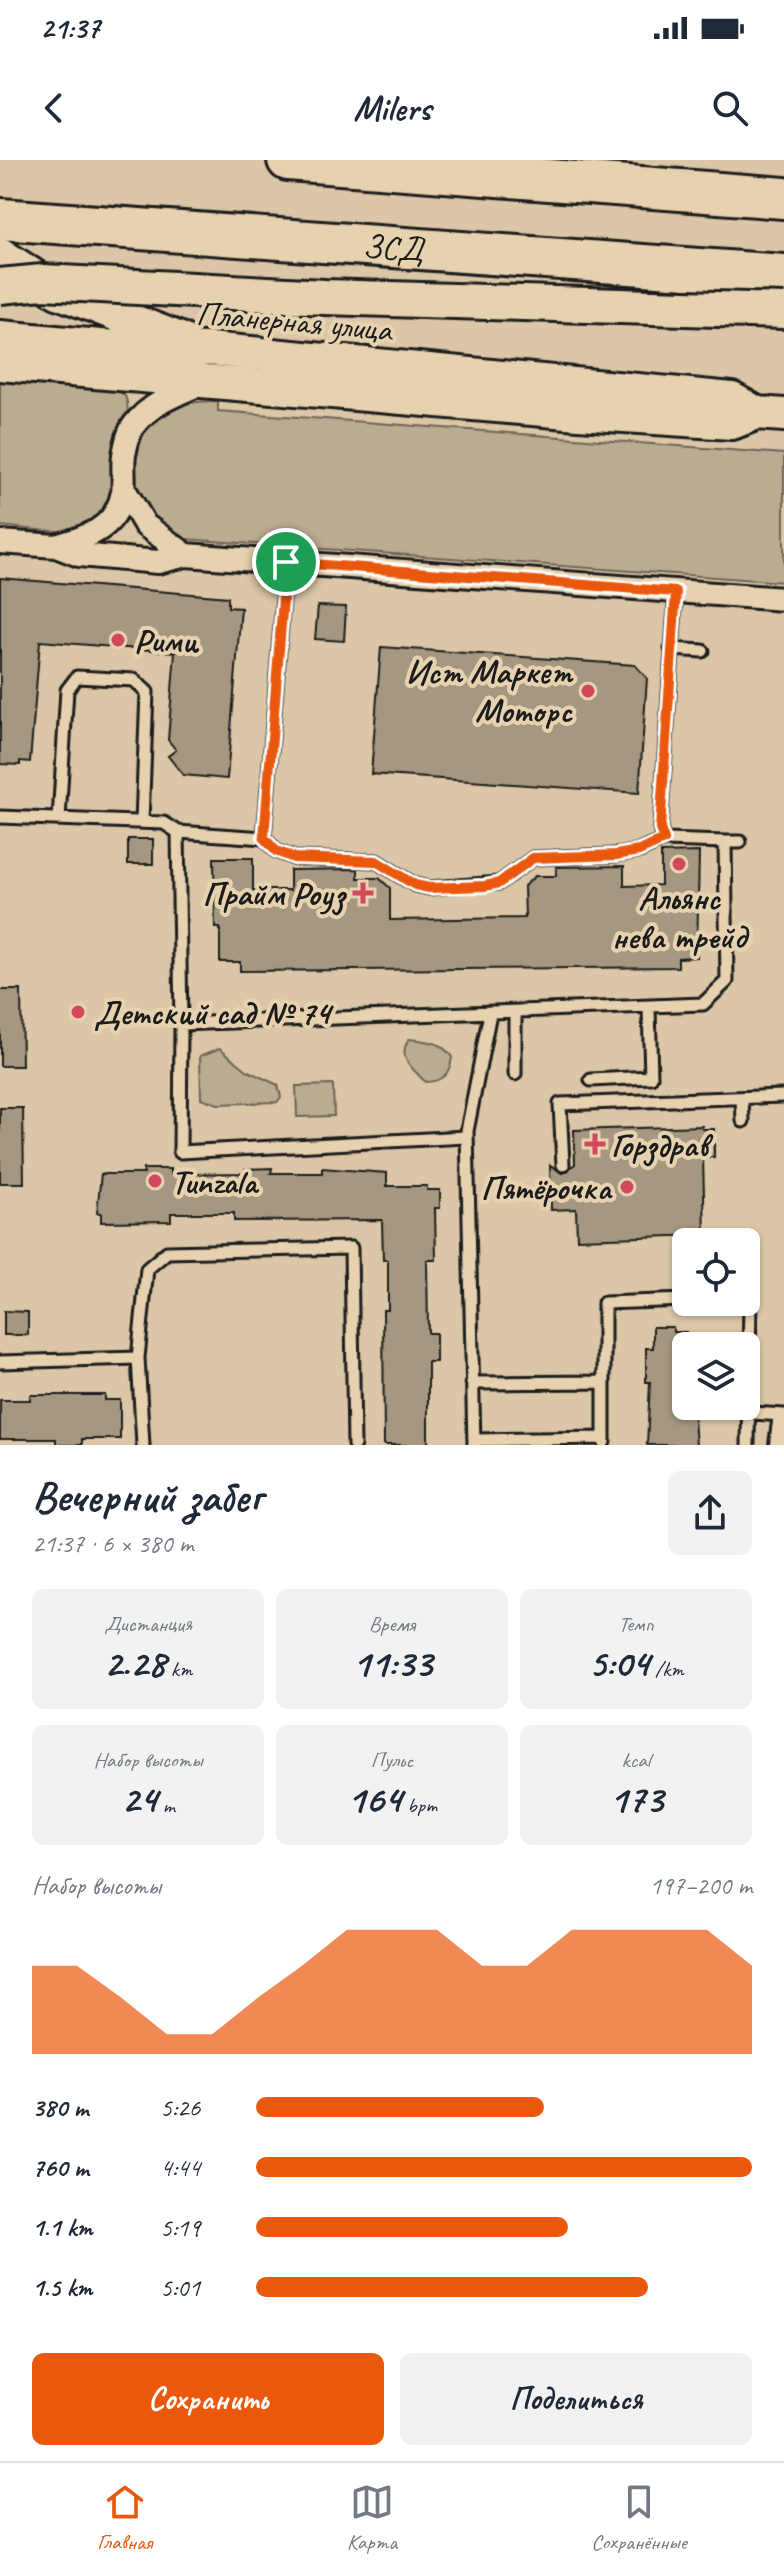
<!DOCTYPE html>
<html lang="ru">
<head>
<meta charset="utf-8">
<style>
	body { margin:0; font-family:Caveat,sans-serif; background:#f2f2f3; color:#1f2937; height:100vh; display:flex; flex-direction:column; font-size:30px; white-space:nowrap }
	* { box-sizing:border-box; margin:0 }
	p { font-size:26px; color:#747a83 }
	.icon { flex:none; width:44px; height:44px; fill:none; stroke:currentColor; stroke-width:2; stroke-linecap:round; stroke-linejoin:round }
	.map { position:relative; height:1285px; overflow:hidden }
	.drawer { display:flex; flex-direction:column; background:#fff; flex:1 }
	.drawer>* { flex:none }
	.buttons { position:absolute; left:672px; top:1068px; display:grid; gap:16px }
	.buttons a { display:grid; place-items:center; width:88px; height:88px; border-radius:12px; background:#fff; box-shadow:0 2px 6px #0004; font-size:40px }
	.pin { position:absolute; display:grid; place-items:center; width:68px; height:68px; color:#fff; margin:-34px; border:4px solid #fff; border-radius:50%; box-shadow:0 2px 8px #0007 }
	.round { display:grid; place-items:center; flex:none; width:84px; height:84px; border-radius:12px; background:#f2f2f3 }
	.head { display:flex; align-items:center; justify-content:space-between; height:136px; padding:0 32px }
	h1 { font-size:44px; font-weight:800; line-height:60px }
	.metrics { display:grid; grid-template-columns:repeat(3,1fr); gap:12px; height:136px; padding:8px 32px }
	.metrics div { display:grid; align-content:center; border-radius:12px; background:#f2f2f3; text-align:center }
	.metrics b { font-size:40px; font-weight:800 }
	.metrics small { font-size:22px; font-weight:400 }
	.metrics p { font-size:22px }
	.chart { height:224px; padding:16px 32px }
	.chart p { display:flex; justify-content:space-between }
	.chart svg { width:100%; height:144px; margin-top:8px; fill:#ea580c; opacity:.7 }
	.action { display:flex; gap:16px; margin-top:auto; padding:16px 32px }
	.action a { flex:1; height:92px; border-radius:12px; background:#ea580c; color:#fff; font-size:32px; font-weight:800; line-height:92px; text-align:center }
	.action a+a { background:#f2f2f3; color:#1f2937 }
	ul { padding:0 32px; list-style:none; font-size:26px }
	li { display:grid; grid-template-columns:128px 96px 1fr; align-items:center; height:60px }
	li i { height:20px; border-radius:10px; background:#ea580c }
	.status { display:flex; justify-content:space-between; align-items:center; height:56px; padding:0 40px; background:#fff; direction:ltr }
	.status svg { height:22px; fill:currentColor }
	header { display:flex; justify-content:space-between; align-items:center; height:104px; padding:0 32px; background:#fff; font-size:36px; font-weight:800 }
	.tabs { display:flex; justify-content:space-around; align-items:center; height:112px; border-top:2px solid #e0e1e3; background:#fff; font-size:22px; color:#747a83 }
	.tabs a { display:grid; justify-items:center; gap:4px }
	.tabs .current { color:#ea580c }
	.map>svg:first-child { display:block }
</style>
</head>
<body>
<div class="status"><b>21:37</b><svg viewBox="0 0 49 12"><path d="M0 12V9h3v3zM5 12V6h3v6zM10 12V3h3v9zM15 12V0h3v12zM26 1h20v11H26zM47 4h2v5h-2z"/></svg></div>
<header><svg class="icon" aria-label="back" viewBox="0 0 24 24"><path d="M15 5l-7 7 7 7"/></svg>Milers<svg class="icon" aria-label="search" viewBox="0 0 24 24"><circle cx="10" cy="10" r="6"/><path d="M15 15l6 6"/></svg></header>
<div class="map">
<svg width="784" height="1285" viewBox="0 0 784 1285">
	<rect width="100%" height="100%" fill="#dbc7a7"/>
	<filter id="ink" filterUnits="userSpaceOnUse"><feTurbulence type="fractalNoise" baseFrequency=".0125" numOctaves="2"/><feDisplacementMap in="SourceGraphic" scale="16" xChannelSelector="R" yChannelSelector="G"/><feConvolveMatrix kernelMatrix="1 2 1 2 8 2 1 2 1" color-interpolation-filters="sRGB"/></filter>
	<g filter="url(#ink)">
		<path fill="#bbab90" stroke="#6c6456" stroke-width="2" d="M 0,218 L 119,231 L 125,236 C 134,255 117,270 116,289 C 114,307 116,329 110,346 C 94,384 31,368 0,366 Z
			M 218,241 L 218,251 L 784,294 L 784,422 L 184,379 C 147,363 122,325 137,284 C 141,275 145,264 153,258 C 173,244 194,241 218,241 Z
			M 409,879 C 428,881 440,881 452,897 C 450,914 442,922 425,922 C 413,908 396,898 409,879 Z
			M 220,888 L 248,911 L 278,925 L 281,937 L 277,942 L 218,944 L 201,938 L 200,896 Z
			M 333,925 L 334,956 L 297,957 L 296,926 Z"/>
		<path fill="#a59780" stroke="#1c1c1c" stroke-width="2" d="M 0,418 L 228,437 L 228,447 L 241,448 L 227,619 L 183,615 L 168,596 L 176,590 L 168,580 L 175,492 L 40,481 L 30,602 L 20,601 L 20,605 L 0,604 Z
			M 318,446 L 346,447 L 344,481 L 315,479 Z
			M 381,487 L 635,505 L 647,518 L 639,633 L 371,614 Z
			M 128,679 L 153,679 L 153,704 L 128,704 Z
			M 699,692 L 697,797 L 678,798 L 678,807 L 240,811 L 240,802 L 220,802 L 220,768 L 215,768 L 214,698 L 253,698 L 253,730 L 290,730 L 290,710 L 358,709 L 358,718 L 379,718 L 390,728 L 390,760 L 525,758 L 524,726 L 535,716 L 556,716 L 556,707 L 624,706 L 624,726 L 661,725 L 661,693 Z
			M 0,830 L 21,830 L 22,906 L 0,906 Z
			M 0,948 L 23,948 L 24,1023 L 0,1023 Z
			M 702,966 L 702,969 L 714,969 L 714,997 L 703,997 L 705,1075 L 577,1079 L 576,1049 L 551,1050 L 550,1005 L 563,1013 L 575,1004 L 574,970 Z
			M 272,1008 L 271,1013 L 322,1013 L 322,1008 L 387,1013 L 387,1026 L 427,1026 L 427,1030 L 440,1030 L 440,1048 L 435,1048 L 436,1100 L 427,1100 L 428,1173 L 436,1173 L 436,1202 L 428,1202 L 428,1285 L 384,1285 L 383,1150 L 388,1150 L 388,1100 L 383,1100 L 382,1060 L 234,1061 L 234,1053 L 171,1053 L 171,1061 L 101,1062 L 101,1053 L 97,1053 L 101,1014 L 144,1014 L 143,1009 L 171,1009 L 171,1014 L 245,1013 L 245,1009 Z
			M 4,1151 L 28,1152 L 28,1175 L 4,1175 Z
			M 653,1167 L 673,1167 L 673,1172 L 686,1172 L 686,1246 L 693,1246 L 696,1285 L 647,1285 L 650,1222 L 646,1222 L 646,1188 L 653,1188 Z
			M 30,1235 L 105,1235 L 105,1240 L 120,1240 L 120,1279 L 82,1279 L 82,1285 L 56,1285 L 56,1279 L 0,1279 L 0,1240 L 30,1240 Z"/>
		<g fill="none" stroke-linecap="round" stroke-linejoin="round">
			<g stroke="#1c1c1c" stroke-width="17">
				<path id="lane" d="M 671,489 L 703,491
					M 0,657 L 164,663 L 178,672
					M 59,659 L 67,530 L 77,517 L 134,520 L 147,532 L 142,662
					M 264,678 L 276,691 L 294,698 L 376,701 L 415,725 L 429,728 L 499,723 L 533,698 L 616,695 L 639,691 L 664,680 L 725,682 L 727,821 L 703,844 L 181,864 L 178,672 L 264,678 L 286,402
					M 664,680 L 660,669 L 676,432
					M 725,682 L 740,682
					M 515,853 L 515,914
					M 181,864 L 180,992 L 466,977
					M 591,920 L 651,917 L 649,848
					M 742,938 L 743,961
					M 563,1005 L 560,944 L 784,936
					M 746,1138 L 750,1138 L 748,1285
					M 138,1198 L 143,1285
					M 0,1202 L 138,1198 L 147,1109 L 167,1092 L 351,1088 L 354,1285
					M 472,1223 L 604,1222
					M 751,1253 L 784,1255
					M 604,1278 L 604,1143 L 686,1140
					M 474,1280 L 604,1278 L 604,1282
					M 474,1285 L 467,971 L 490,853"/>
			</g>
			<g stroke="#1c1c1c" stroke-width="28">
				<path id="street" d="M 124,329 L 145,365 L 186,395
					M 0,382 L 56,386 L 79,395 L 158,402 L 186,395 L 784,439
					M 56,386 C 88,377 116,369 123,332 C 125,320 122,307 124,295 C 126,285 128,273 134,265 C 151,243 177,234 202,223
					M 781,1285 L 784,1262"/>
			</g>
			<g stroke="#1c1c1c" stroke-width="38">
				<path id="secondary" d="M 0,94 L 58,132 L 180,179
					M 0,177 L 100,186 L 209,189 L 732,239 L 757,253 L 784,255
					M 0,204 L 579,253 L 732,263 L 757,253"/>
			</g>
			<g stroke="#1c1c1c" stroke-width="46">
				<g id="highway">
					<path d="M 288,0 L 784,38"/>
					<path id="s1" d="M 0,59 L 784,115"/>
				</g>
			</g>
			<use href="#lane" stroke="#e7d2b0" stroke-width="11"/>
			<use href="#street" stroke="#e7d2b0" stroke-width="22"/>
			<use href="#secondary" stroke="#e7d2b0" stroke-width="32"/>
			<use href="#highway" stroke="#e7d2b0" stroke-width="40"/>
			<g stroke="#1c1c1c" stroke-width="40" stroke-linecap="butt">
				<path id="primary-bridge" d="M 0,126 L 43,122 L 325,137 L 784,151"/>
			</g>
			<use href="#primary-bridge" stroke="#e7d2b0" stroke-width="34"/>
		</g>
	</g>
	<g fill="none" stroke-linecap="round" stroke-linejoin="round" filter="url(#ink)">
		<g stroke="#fff" stroke-width="16">
			<path id="route" d="M 286,402 L 676,432 L 660,669 L 664,680 L 639,691 L 616,695 L 533,698 L 499,723 L 485,726 L 429,728 L 415,725 L 376,701 L 294,698 L 276,691 L 264,678 Z"/>
		</g>
		<use href="#route" stroke="#ea580c" stroke-width="10"/>
	</g>
	<g fill="#d1495b" stroke="#e7d2b0" stroke-width="3">
		<circle cx="118" cy="480" r="8"/>
		<circle cx="588" cy="531" r="8"/>
		<circle cx="679" cy="704" r="8"/>
		<path d="M359 721h8v8h8v8h-8v8h-8v-8h-8v-8h8z"/>
		<circle cx="78" cy="852" r="8"/>
		<path d="M591 972h8v8h8v8h-8v8h-8v-8h-8v-8h8z"/>
		<circle cx="155" cy="1021" r="8"/>
		<circle cx="627" cy="1027" r="8"/>
	</g>
	<g text-anchor="middle" dominant-baseline="central" stroke-width="8" stroke-linejoin="round" paint-order="stroke">
		<g font-size="34" fill="#1c1c1c" stroke="#e7d2b0">
			<text stroke="none"><textPath href="#s1" startOffset="394">ЗСД</textPath></text>
			<text transform="translate(294 161) rotate(5)">Планерная улица</text>
		</g>
		<g font-size="34" font-weight="bold" fill="#1c1c1c" stroke="#e7d2b0" text-anchor="start">
			<text x="134" y="480">Рими</text>
			<text x="572" y="511" text-anchor="end">Ист Маркет<tspan x="572" dy="39">Моторс</tspan></text>
			<text x="345" y="733" text-anchor="end">Прайм Роуз</text>
			<text x="679" y="737" text-anchor="middle">Альянс<tspan x="679" dy="39">нева трейд</tspan></text>
			<text x="94" y="852">Детский сад № 74</text>
			<text x="611" y="984">Горздрав</text>
			<text x="171" y="1021">Tunzala</text>
			<text x="611" y="1027" text-anchor="end">Пятёрочка</text>
		</g>
	</g>
</svg>
<div class="buttons">
<a><svg class="icon" aria-label="locate" viewBox="0 0 24 24"><circle cx="12" cy="12" r="6"/><path d="M12 2v4M12 18v4M2 12h4M18 12h4"/></svg></a>
<a><svg class="icon" aria-label="layers" viewBox="0 0 24 24"><path d="M12 4l9 5-9 5-9-5zM3 14l9 5 9-5"/></svg></a>
</div>
<div class="pin" style="left:286px;top:402px;background:#1e9e55"><svg class="icon" aria-label="arrive" viewBox="0 0 24 24"><path d="M6 21V4h12l-3 4 3 4H6"/></svg></div>
</div>
<section class="drawer">
<div class="head"><div><h1>Вечерний забег</h1><p>21:37 · 6 × 380 m</p></div><a class="round"><svg class="icon" aria-label="share" viewBox="0 0 24 24"><path d="M12 15V3M7 8l5-5 5 5M5 13v7h14v-7"/></svg></a></div>
<div class="metrics">
<div><p>Дистанция</p><b>2.28<small> km</small></b></div>
<div><p>Время</p><b>11:33</b></div>
<div><p>Темп</p><b>5:04<small> /km</small></b></div>
</div>
<div class="metrics">
<div><p>Набор высоты</p><b>24<small> m</small></b></div>
<div><p>Пульс</p><b>164<small> bpm</small></b></div>
<div><p>kcal</p><b>173</b></div>
</div>
<div class="chart"><p><span>Набор высоты</span>197–200 m</p>
<svg viewBox="0 0 160 44" preserveAspectRatio="none"><path d="M0 44V17L10 17L20 27L30 38L40 38L50 27L60 17L70 6L80 6L90 6L100 17L110 17L120 6L130 6L140 6L150 6L160 17V44z"/></svg>
</div>
<ul>
<li><b>380 m</b>5:26<i style="width:58%"></i></li>
<li><b>760 m</b>4:44<i style="width:100%"></i></li>
<li><b>1.1 km</b>5:19<i style="width:63%"></i></li>
<li><b>1.5 km</b>5:01<i style="width:79%"></i></li>
</ul>
<div class="action"><a>Сохранить</a><a>Поделиться</a></div>
</section>
<nav class="tabs">
<a class="current"><svg class="icon" aria-label="home" viewBox="0 0 24 24"><path d="M3 11l9-7 9 7M6 9v11h12V9"/></svg>Главная</a>
<a><svg class="icon" aria-label="map" viewBox="0 0 24 24"><path d="M3 6l6-2 6 2 6-2v14l-6 2-6-2-6 2zM9 4v14M15 6v14"/></svg>Карта</a>
<a><svg class="icon" aria-label="saved" viewBox="0 0 24 24"><path d="M7 4h10v16l-5-4-5 4z"/></svg>Сохранённые</a>
</nav>
</body>
</html>
